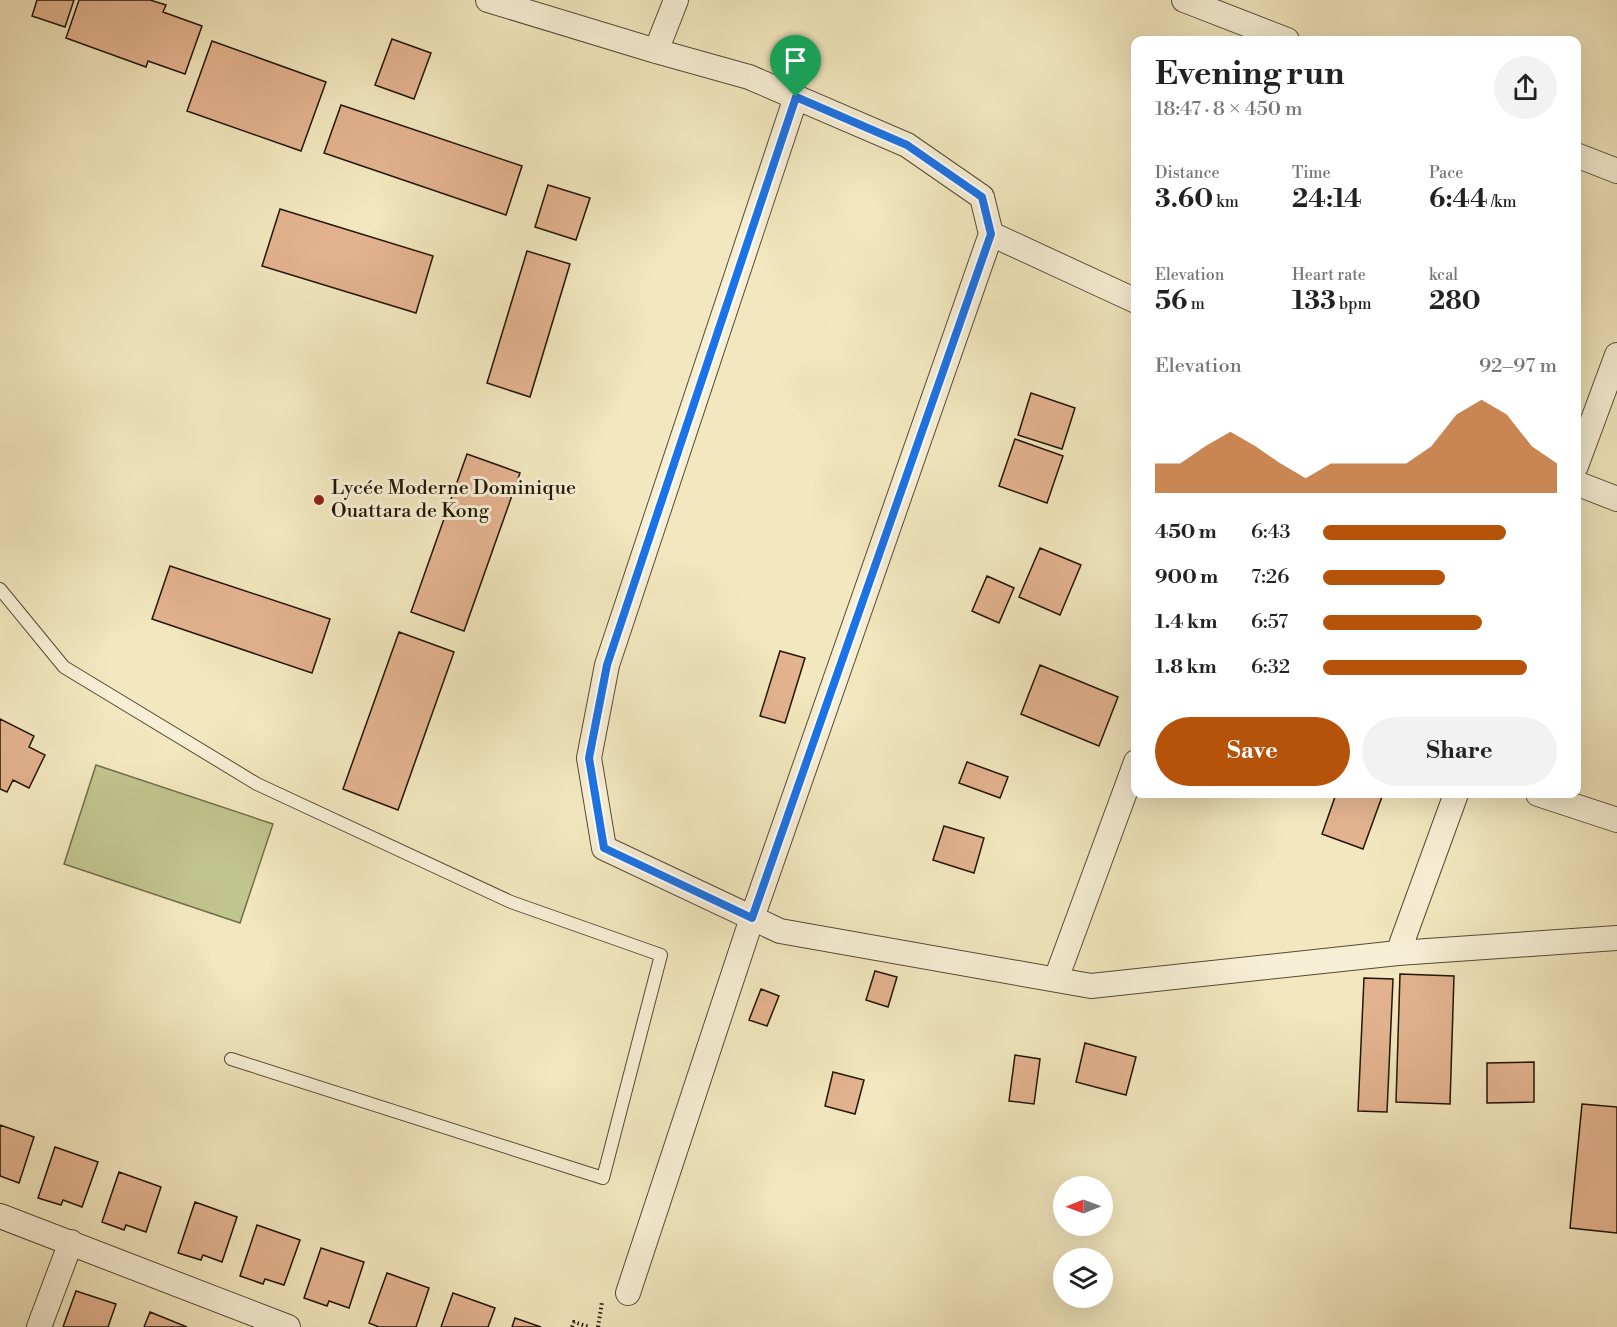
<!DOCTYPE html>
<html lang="en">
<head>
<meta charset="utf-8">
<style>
	body { margin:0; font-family:"Libre Bodoni",serif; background:#f2f2f2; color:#222; height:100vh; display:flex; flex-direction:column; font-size:22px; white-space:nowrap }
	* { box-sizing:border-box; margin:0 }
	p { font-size:20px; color:#767676 }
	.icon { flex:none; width:33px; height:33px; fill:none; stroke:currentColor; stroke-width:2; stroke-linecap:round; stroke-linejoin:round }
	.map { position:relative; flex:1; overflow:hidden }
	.sheet { position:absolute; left:1131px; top:36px; width:450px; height:762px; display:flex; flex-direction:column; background:#fff; border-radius:12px; box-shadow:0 6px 24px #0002 }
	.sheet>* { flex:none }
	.needle { width:39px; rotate:269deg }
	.tools { position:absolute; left:1053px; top:1176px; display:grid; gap:12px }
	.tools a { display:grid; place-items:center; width:60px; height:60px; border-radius:50%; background:#fff; box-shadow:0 6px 24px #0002; font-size:30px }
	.pin { position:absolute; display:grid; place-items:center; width:51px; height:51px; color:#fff; margin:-62px -26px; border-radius:50% 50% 50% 0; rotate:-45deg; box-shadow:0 0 6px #0007 }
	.pin .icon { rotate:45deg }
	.round { display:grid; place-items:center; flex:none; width:63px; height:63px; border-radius:32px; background:#f2f2f2 }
	.overview { display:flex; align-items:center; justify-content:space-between; height:102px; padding:0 24px }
	h1 { font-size:33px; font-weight:800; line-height:45px }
	.figures { display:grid; grid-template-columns:repeat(3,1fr); gap:9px; height:102px; padding:6px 24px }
	.figures div { display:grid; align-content:center }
	.figures b { font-size:26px; font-weight:800 }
	.figures small { font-size:16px; font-weight:400 }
	.figures p { font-size:16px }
	.chart { height:168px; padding:12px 24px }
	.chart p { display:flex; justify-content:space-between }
	.chart svg { width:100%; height:108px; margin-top:6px; fill:#b45309; opacity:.7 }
	.action { display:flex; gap:12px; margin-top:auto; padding:12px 24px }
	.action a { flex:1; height:69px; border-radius:36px; background:#b45309; color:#fff; font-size:24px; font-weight:800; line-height:69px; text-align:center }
	.action a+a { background:#f2f2f2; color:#222 }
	ul { padding:0 24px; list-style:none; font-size:20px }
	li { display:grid; grid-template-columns:96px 72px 1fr; align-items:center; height:45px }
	li i { height:15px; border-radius:8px; background:#b45309 }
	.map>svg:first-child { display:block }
</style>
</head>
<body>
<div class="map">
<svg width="1617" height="1327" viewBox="0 0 1617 1327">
	<rect width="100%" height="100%" fill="#f2e7be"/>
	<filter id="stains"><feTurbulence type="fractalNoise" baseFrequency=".00333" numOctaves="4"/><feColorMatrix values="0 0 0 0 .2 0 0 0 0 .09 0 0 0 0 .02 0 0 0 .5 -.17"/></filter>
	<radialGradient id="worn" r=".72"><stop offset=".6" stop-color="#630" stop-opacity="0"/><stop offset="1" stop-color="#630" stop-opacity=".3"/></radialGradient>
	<path fill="#c0c48d" stroke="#716d4a" stroke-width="1.5" d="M 96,765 L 273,824 L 240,923 L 64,864 Z"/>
	<path fill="#e3b38f" stroke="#221607" stroke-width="1.5" d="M 37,0 L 74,0 L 65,27 L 32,16 Z
		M 79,0 L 150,0 L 166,5 L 163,12 L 202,26 L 185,74 L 148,61 L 146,67 L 66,38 Z
		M 392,39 L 431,53 L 414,99 L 375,85 Z
		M 212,41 L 326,82 L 301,151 L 187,111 Z
		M 341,105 L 522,166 L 506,215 L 324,153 Z
		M 548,185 L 590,198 L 576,240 L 535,227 Z
		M 280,209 L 433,256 L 416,313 L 262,266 Z
		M 527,251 L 570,264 L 530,397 L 487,383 Z
		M 1031,393 L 1075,408 L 1062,449 L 1018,435 Z
		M 1015,439 L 1063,456 L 1047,503 L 999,486 Z
		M 467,454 L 520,473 L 464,631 L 411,612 Z
		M 1040,548 L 1081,565 L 1060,615 L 1019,597 Z
		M 170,566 L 330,619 L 312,673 L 152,619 Z
		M 987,576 L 1014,588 L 999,623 L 972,611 Z
		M 399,632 L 454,652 L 398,810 L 343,789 Z
		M 780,651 L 805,658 L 785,723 L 760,716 Z
		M 1040,665 L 1118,697 L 1099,746 L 1021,714 Z
		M 0,719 L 34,736 L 29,747 L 45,755 L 29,788 L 13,780 L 7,792 L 0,789 Z
		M 967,762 L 1008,777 L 1000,798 L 959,783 Z
		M 1336,794 L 1383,794 L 1363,849 L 1322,834 Z
		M 944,826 L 984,838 L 974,873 L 933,860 Z
		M 875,971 L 897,977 L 888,1007 L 866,1000 Z
		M 1400,974 L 1454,976 L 1450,1104 L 1396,1102 Z
		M 1364,978 L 1393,979 L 1387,1112 L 1358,1111 Z
		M 761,989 L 779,996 L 767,1026 L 749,1020 Z
		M 1085,1043 L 1136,1057 L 1126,1095 L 1076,1082 Z
		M 1015,1055 L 1040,1059 L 1034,1104 L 1009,1101 Z
		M 1534,1062 L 1534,1102 L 1487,1103 L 1487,1063 Z
		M 833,1072 L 864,1080 L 855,1114 L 825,1106 Z
		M 1582,1104 L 1617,1107 L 1617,1233 L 1570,1228 Z
		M 0,1125 L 34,1137 L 19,1183 L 0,1176 Z
		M 55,1147 L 98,1162 L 82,1207 L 63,1200 L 61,1205 L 38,1198 Z
		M 119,1172 L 161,1187 L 146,1232 L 126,1225 L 124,1230 L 102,1222 Z
		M 195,1202 L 237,1217 L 222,1262 L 203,1255 L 201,1260 L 178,1253 Z
		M 257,1225 L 300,1240 L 284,1285 L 265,1279 L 263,1284 L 240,1276 Z
		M 321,1248 L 364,1262 L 349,1308 L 329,1301 L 327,1306 L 304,1298 Z
		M 387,1273 L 429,1288 L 416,1327 L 379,1327 L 369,1323 Z
		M 76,1291 L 116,1304 L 108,1327 L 63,1327 Z
		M 453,1293 L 495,1308 L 488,1327 L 441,1327 Z
		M 150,1312 L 187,1327 L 144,1327 Z
		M 515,1318 L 541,1327 L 512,1327 Z"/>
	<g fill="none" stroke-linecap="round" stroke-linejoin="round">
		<g stroke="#564a35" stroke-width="14">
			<path id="service" d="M 0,589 L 64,667 L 257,784 L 511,902 L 661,955 L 603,1178 L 231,1059"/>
		</g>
		<g stroke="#564a35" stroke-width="26">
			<path id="minor" d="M 488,0 L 656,51 L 749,77 L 907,145 L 982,197 L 991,234 L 1136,301
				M 1184,0 L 1287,40
				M 656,51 L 676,0
				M 796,97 L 607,665 L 589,758 L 604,848 L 780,931 L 1091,986 L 1398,953 L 1617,938
				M 1576,155 L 1617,171
				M 1576,466 L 1617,355
				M 1576,483 L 1617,499
				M 1538,794 L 1617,820
				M 1398,953 L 1456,794
				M 1056,979 L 1136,762
				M 0,1216 L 288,1327
				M 628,1293 L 752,918 L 991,234
				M 39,1327 L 71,1242"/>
		</g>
		<path stroke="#221607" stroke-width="4" stroke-dasharray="1.5 3" stroke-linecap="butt" d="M 572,1327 L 574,1322 L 589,1327
			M 598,1327 L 602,1302"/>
		<use href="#service" stroke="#f7efd5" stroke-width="12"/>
		<use href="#minor" stroke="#f7efd5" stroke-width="24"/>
	</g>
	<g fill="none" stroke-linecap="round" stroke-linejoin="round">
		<g stroke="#fff" stroke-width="12">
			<path id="route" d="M 796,97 L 907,145 L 982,197 L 991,234 L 752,918 L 604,848 L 589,758 L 607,665 Z"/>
		</g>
		<use href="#route" stroke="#1a73e8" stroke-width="8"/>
	</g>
	<circle fill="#8f2418" stroke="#f7efd5" stroke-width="2" cx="319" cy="500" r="6"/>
	<g text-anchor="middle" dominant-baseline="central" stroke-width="6" stroke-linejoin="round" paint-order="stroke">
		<g font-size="20" fill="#221607" stroke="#f7efd5" text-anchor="start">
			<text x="331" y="488">Lycée Moderne Dominique<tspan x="331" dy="23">Ouattara de Kong</tspan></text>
		</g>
	</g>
	<rect width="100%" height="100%" filter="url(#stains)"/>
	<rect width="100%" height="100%" fill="url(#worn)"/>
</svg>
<div class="tools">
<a><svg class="needle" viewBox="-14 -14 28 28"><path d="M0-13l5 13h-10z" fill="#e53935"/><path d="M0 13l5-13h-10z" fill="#767676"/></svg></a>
<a><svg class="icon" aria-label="layers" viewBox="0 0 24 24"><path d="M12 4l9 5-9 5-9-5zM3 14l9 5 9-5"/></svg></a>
</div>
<div class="pin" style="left:796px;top:97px;background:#1e9e55"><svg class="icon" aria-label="arrive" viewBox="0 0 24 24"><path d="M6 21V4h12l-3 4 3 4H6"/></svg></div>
<section class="sheet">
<div class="overview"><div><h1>Evening run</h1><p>18:47 · 8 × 450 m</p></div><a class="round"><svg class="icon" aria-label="share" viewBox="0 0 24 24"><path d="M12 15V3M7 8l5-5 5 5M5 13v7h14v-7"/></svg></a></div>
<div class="figures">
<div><p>Distance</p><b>3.60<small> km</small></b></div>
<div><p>Time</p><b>24:14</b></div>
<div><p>Pace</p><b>6:44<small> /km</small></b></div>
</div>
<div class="figures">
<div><p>Elevation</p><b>56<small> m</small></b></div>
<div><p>Heart rate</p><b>133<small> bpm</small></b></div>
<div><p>kcal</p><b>280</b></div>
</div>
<div class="chart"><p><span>Elevation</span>92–97 m</p>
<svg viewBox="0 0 160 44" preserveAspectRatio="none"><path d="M0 44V32L10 32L20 25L30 19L40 25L50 32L60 38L70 32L80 32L90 32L100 32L110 25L120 12L130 6L140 12L150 25L160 32V44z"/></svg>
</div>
<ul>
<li><b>450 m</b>6:43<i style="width:78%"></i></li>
<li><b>900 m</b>7:26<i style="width:52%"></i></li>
<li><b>1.4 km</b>6:57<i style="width:68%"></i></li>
<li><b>1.8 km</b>6:32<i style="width:87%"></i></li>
</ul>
<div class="action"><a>Save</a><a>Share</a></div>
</section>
</div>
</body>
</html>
